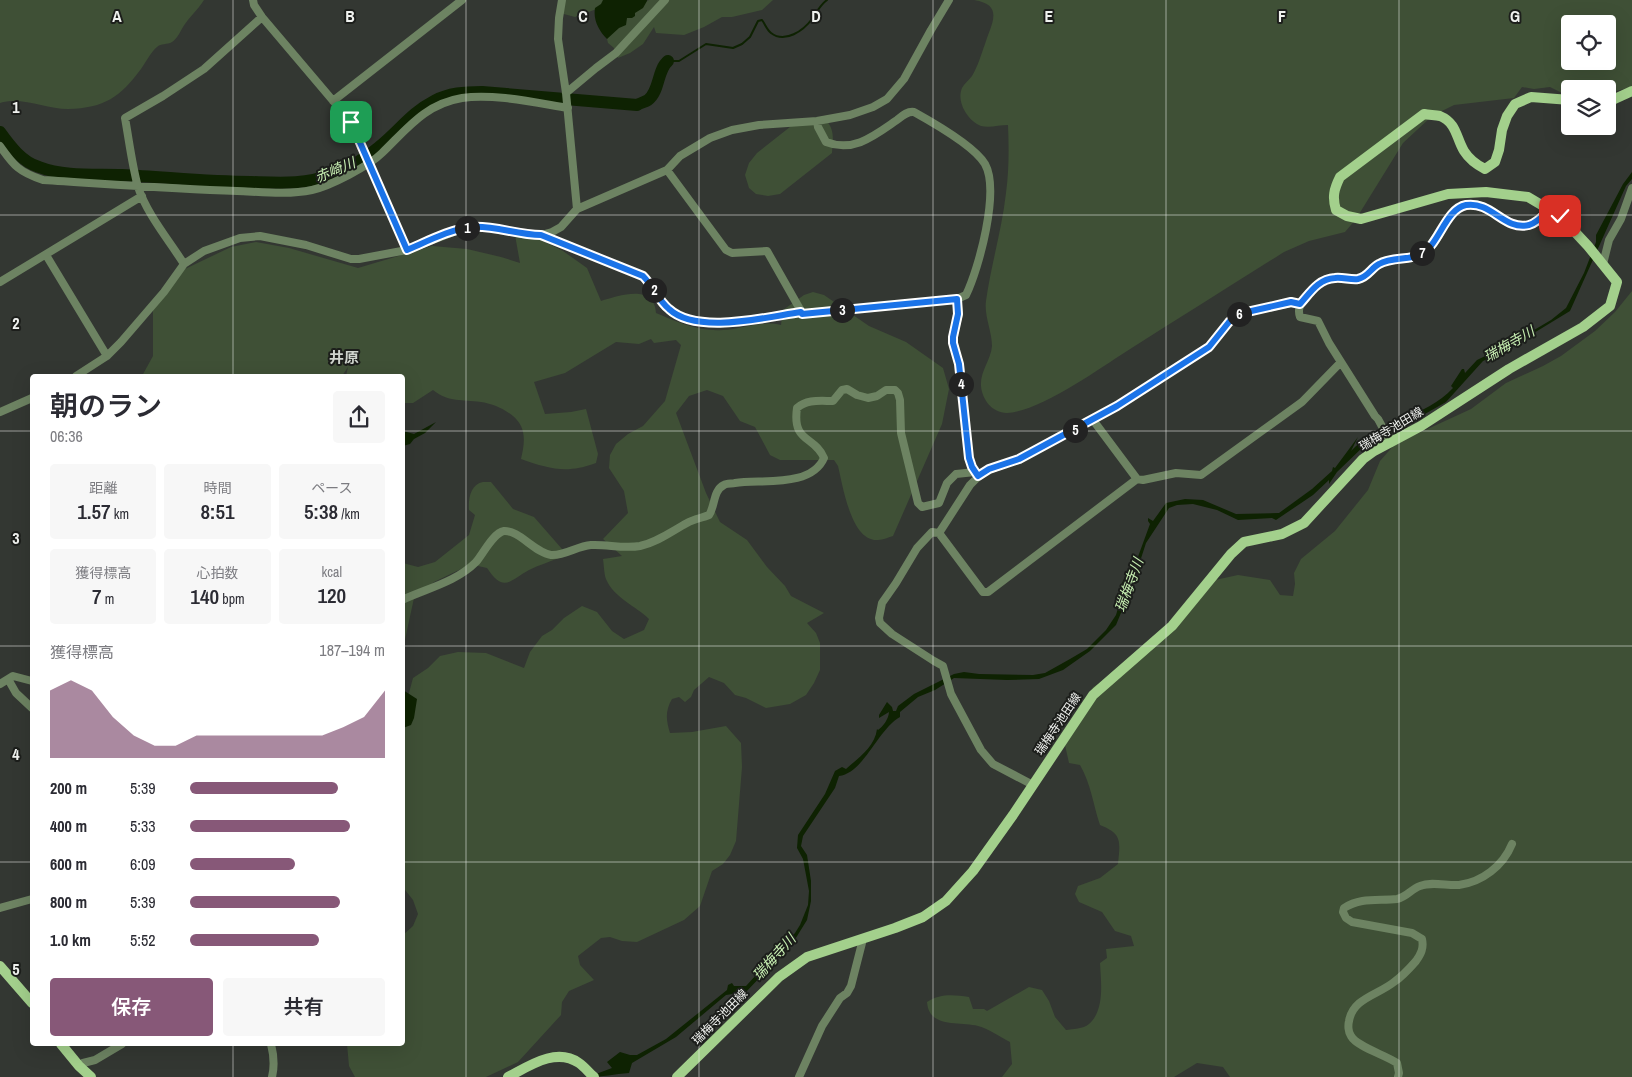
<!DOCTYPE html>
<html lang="ja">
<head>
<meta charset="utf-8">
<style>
	body { margin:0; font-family:"Archivo Narrow","Noto Sans JP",sans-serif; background:#f7f7f7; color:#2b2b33; height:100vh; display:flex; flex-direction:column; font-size:19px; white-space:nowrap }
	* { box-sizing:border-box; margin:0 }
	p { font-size:16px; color:#7c7c81 }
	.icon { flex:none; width:28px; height:28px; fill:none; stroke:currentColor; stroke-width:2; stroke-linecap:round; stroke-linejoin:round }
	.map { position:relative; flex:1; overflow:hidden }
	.sheet { position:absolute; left:30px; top:374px; width:375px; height:672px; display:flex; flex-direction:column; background:#fff; border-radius:5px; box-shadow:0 5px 20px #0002 }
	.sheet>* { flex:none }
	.controls { position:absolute; left:1561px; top:15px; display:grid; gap:10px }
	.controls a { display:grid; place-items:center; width:55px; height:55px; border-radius:5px; background:#fff; box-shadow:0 5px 20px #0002; font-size:25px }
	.pin { position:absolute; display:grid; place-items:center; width:42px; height:42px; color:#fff; margin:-21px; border-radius:10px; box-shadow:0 2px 8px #0006 }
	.km { position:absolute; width:25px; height:25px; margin:-12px; border-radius:50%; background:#222; color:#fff; font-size:14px; line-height:25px; text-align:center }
	.round { display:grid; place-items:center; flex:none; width:52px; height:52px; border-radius:5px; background:#f7f7f7 }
	.headline { display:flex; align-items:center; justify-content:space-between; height:85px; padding:0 20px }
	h1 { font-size:28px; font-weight:600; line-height:38px }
	.metrics { display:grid; grid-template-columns:repeat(3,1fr); gap:8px; height:85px; padding:5px 20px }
	.metrics div { display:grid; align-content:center; border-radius:5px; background:#f7f7f7; text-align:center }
	.metrics b { font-size:21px; font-weight:600 }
	.metrics small { font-size:14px; font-weight:400 }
	.metrics p { font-size:14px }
	.chart { height:140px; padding:10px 20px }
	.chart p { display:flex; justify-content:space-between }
	.chart svg { width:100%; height:90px; margin-top:5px; fill:#875878; opacity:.7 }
	.primary-button { display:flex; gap:10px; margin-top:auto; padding:10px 20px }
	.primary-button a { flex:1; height:58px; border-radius:5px; background:#875878; color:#fff; font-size:20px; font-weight:600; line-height:58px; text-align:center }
	.primary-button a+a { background:#f7f7f7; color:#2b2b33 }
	ul { padding:0 20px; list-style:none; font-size:16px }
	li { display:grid; grid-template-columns:80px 60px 1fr; align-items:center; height:38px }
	li i { height:12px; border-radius:6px; background:#875878 }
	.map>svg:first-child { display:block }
</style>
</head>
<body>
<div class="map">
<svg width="1632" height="1077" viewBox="0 0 1632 1077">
	<rect width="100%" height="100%" fill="#333732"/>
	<path fill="#3f5036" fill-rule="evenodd" d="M 0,0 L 204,0 C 198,10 189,17 183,27 C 180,32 177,39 172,42 C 167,45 161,43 157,47 C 151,52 146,62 141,69 C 120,97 105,108 68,109 C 46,109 21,96 0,103 Z
		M 560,0 L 608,0 L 602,7 L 575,17 L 560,13 Z
		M 649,0 L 773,0 L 762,10 L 732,17 L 722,17 L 704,27 L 684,35 L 656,33 L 654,27 L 643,44 L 630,53 L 618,58 L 614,48 L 608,43 L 606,35 L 640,5 Z
		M 974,0 L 1632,0 L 1632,87 L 1608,93 L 1608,89 L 1570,89 L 1570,97 L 1550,87 L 1534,89 L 1522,87 L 1514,98 L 1454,105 L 1432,116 L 1403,143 L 1356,219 L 1345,232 L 1309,241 L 1284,252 C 1232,285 1179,318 1127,351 C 1097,370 1041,411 1007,413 C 992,413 982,399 981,386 C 980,371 991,360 992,346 C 992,331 984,316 986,301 C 991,265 1002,229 1006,193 C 1009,171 1009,148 1008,125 C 999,125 990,128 981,126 C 968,121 956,102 962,88 C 964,84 969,80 972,76 C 978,66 981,55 985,44 C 991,24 1005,5 974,0 ZM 1570,24 L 1608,24 L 1608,61 L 1570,61 Z
		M 825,119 C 835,129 833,139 832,153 L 780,194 L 768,196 L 756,194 L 749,188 L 745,175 L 749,163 L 757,153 L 795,123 Z
		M 515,235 L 533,236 L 563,251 L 587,268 L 601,301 C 619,296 654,283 656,313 C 677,322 700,332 723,330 C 742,329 761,320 781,325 L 783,310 L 804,295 L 813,292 L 824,295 L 869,326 L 906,342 L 943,368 L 949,389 L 942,424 L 893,536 C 889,537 883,540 878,540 C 851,542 843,486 838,466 L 834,460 L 780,460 L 770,455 L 755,427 L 740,421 L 723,396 L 707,390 L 689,396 L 676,413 L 706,493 L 720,522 L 747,540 L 767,567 L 785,586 L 791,596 L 824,613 L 807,623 L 816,633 L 820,643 L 820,670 L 814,683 L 806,695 L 790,704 L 766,708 L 746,698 L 735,695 L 724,683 L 709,677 L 694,690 L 691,697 L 685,702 L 679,697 L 672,699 C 665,711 666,720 670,733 L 692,732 L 726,726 L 741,743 L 742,767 L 736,841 L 730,855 L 723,864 L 712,871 L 700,906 L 684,920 L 637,942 L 622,941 L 610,937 L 601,938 L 578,956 L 580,965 L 594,980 L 569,991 L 562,1002 L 561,1015 L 518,1062 L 486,1077 L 355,1077 L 349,1066 L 347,1044 L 402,1044 L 403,935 L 413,926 L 418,914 L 413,900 L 402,886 L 403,715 L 413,678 L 428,668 L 440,656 L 458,652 L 486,653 L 524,668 L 530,652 L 542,636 L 552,630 L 564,618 L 582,606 L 597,612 L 612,631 L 624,639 L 644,630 L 649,619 C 636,606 614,598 606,579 C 604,574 604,565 603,559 L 622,556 L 603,539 L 628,513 L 624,491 L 609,468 L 610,455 L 616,444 L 628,434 L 643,426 L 665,401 L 681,345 L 676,340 L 654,343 L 651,339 L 639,344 L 616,342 L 565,373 L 534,382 L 545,414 L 571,412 L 586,409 L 598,454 L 596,463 C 566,474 550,469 521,459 C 523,450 525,441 523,432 C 520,415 496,404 481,402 C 461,399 450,403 433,390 L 413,403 L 403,403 L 402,376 L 346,376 L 348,367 L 342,376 L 142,376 L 153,356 L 153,305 L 185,269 L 231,247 L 256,242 L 289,248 L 358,268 L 432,246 L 467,249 L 501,257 L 520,263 Z
		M 1632,291 L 1632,1077 L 1230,1077 L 1223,1067 L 1197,1063 L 1174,1077 L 1002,1077 L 1012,1064 L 1010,1042 C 1000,1037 989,1029 978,1026 C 960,1021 929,1029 927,1002 C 941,993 954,995 969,997 L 973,1009 L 984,1009 L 987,1011 L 1029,987 L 1042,990 L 1049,1001 L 1055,1017 L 1066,1030 C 1073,1029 1083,1029 1089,1024 C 1105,1010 1101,982 1100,963 L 1107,958 L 1106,949 L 1134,946 L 1131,936 L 1115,931 L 1102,912 L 1079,902 L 1075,894 L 1078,886 L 1100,878 L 1118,864 C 1120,842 1123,834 1100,825 C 1093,804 1091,784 1080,765 L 1069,763 L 1065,745 L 1093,687 L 1150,652 L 1215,580 L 1238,575 L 1270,580 L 1280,595 L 1293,596 L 1295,584 L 1294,573 L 1301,559 L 1335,531 L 1368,490 L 1380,461 L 1395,444 L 1471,409 L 1506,383 L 1543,366 L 1561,356 L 1595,331 L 1615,312 Z
		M 483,482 L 491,482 L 513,509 L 534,517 L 562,549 L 559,558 C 549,562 539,565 529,570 C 509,581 504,593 487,568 L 478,566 L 461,569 L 434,582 L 414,598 L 403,649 L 403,563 L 418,567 L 435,562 L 469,535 L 475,515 L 469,510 C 468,498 471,484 483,482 Z"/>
	<path fill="#0e2202" d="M 603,0 L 647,0 L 647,1 L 643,8 L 635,13 L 635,16 L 632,18 L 627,18 L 626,25 L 619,28 L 607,39 C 599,31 593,20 595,8 L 601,4 Z
		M 1632,172 L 1632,179 L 1626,186 L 1570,311 L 1504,351 L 1483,361 L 1446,402 L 1409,423 L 1384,435 L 1374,443 L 1365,445 L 1337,472 L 1329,484 L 1329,480 L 1313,495 L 1276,520 L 1272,518 L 1238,520 L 1217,510 L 1193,504 L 1177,505 L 1169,508 L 1146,543 L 1132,586 L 1116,625 L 1090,651 L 1063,670 L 1039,679 L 1007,680 L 954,678 L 935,690 L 918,697 L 900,712 L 900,717 C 878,729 864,773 839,776 L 835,788 L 803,836 L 801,846 L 807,855 L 811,881 L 811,901 L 807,920 L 794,941 L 746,992 L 726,995 L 676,1037 L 632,1063 L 629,1073 C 615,1074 602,1077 588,1077 L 612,1068 L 607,1062 L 620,1052 L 630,1055 L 637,1055 L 666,1039 L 727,990 L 728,985 L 732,983 L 734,986 L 746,986 L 795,933 L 800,925 L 808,905 L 809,891 L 803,859 L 797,848 L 798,835 L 825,794 L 835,771 L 842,767 L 846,769 C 858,758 875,747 877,729 L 878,730 C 883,727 889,718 889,712 L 879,718 L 879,715 L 887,702 L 892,707 L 893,711 L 896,711 L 898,706 L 914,694 L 954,674 L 964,672 L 979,674 L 1033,675 L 1045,673 L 1070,659 L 1087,649 L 1106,630 L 1116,615 L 1123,592 L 1122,583 L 1125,577 L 1128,584 L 1150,524 L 1148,521 L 1148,518 L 1153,521 L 1166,503 L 1185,499 L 1203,500 L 1236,514 L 1279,513 L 1312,489 L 1332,471 L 1333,467 L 1335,468 L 1358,437 L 1351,451 C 1377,423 1426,417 1453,388 L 1451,386 L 1462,369 L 1464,369 L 1465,373 L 1477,360 L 1512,343 L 1551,320 L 1566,308 L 1584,273 L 1596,242 L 1596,235 L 1623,184 Z
		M 436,422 L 425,433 L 414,439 L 410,444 L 403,446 L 403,431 L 414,434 Z
		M 403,690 L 417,699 L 414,718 L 411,725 L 403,728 Z"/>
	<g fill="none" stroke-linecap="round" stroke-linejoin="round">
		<path stroke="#0e2202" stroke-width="2" d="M 668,61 L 679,61 L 706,44 L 733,48 L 742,44 L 750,37 L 758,21 L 762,20 C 765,24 767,30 771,33 C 785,44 804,30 812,19 C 817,12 820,5 827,0"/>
		<path stroke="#0e2202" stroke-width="12" d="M 0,132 C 10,146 22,162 39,167 C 65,177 94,174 122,175 C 165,177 207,182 251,182 C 281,183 304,185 333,174 C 348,168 366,158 379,147 C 398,132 412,112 434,101 C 449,93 465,92 482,92 L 637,105 C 640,103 645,102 648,100 C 660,91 657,70 668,61"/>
		<path stroke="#6d8362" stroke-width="8" d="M 253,0 L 254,5 L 262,17 L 351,122 L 407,250
			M 562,0 L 559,18 L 558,39 L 566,93 L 577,209
			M 566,93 L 596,68 L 616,53 L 665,0
			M 333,101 L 462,0
			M 0,146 C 14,166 19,172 43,180 C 108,184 172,189 237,191 C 262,192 288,195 312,190 C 330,186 369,166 382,153 C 407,129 425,104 462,98 C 493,93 537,103 568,108
			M 667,170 L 726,250 L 732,253 L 767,251 L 801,311
			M 542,235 L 643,276 C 653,286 659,300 669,309 C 697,335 767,317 801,311 L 802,314 L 957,299 L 966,295 C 979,268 1000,191 985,164 C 975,147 932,122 914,112 C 907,111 902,116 897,120 C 875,135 854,153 826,142 L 818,127 L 817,121
			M 46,255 L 107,356
			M 184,264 C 168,239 147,214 138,187 C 132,165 129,140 125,118 L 163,96 L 204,69 L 262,17
			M 1603,264 L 1609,240 L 1621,219 L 1632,188
			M 0,282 L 142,196
			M 957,299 L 959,314 L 953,337 L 953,343 L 959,364 L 969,458 L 972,467 L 977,474
			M 76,376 L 107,356 L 121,342 L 164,292 L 184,264 L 204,251 L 240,238 L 260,236 L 306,245 L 351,259 L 359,259 L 407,250 L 456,231 L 470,227 L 489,227 L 527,235 L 541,235 L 552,232 L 561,227 L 577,209 L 667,170 L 680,156 L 710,138 L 732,130 L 759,125 L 817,121 L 850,115 L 873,107 L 887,99 L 904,79 L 931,30 L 949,0
			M 0,412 L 32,398
			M 1093,420 L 1137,479
			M 1391,443 L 1378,419 L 1375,416 L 1329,343 L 1318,321 L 1300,317 C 1297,308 1301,304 1306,297 C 1320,280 1327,277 1348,278 C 1354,278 1358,279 1363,277 C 1370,274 1374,266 1381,263 C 1395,256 1415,261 1428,250 C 1442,238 1444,214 1463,206 C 1487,195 1504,231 1529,225 C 1537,223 1545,214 1550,209
			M 939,533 L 983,592 L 988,592 L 1137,479 L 1143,480 L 1176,473 L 1201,475 L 1302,402 L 1341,362
			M 939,533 L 970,485 L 983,472 L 1019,459 L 1117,406 L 1209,347 L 1229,322 L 1238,314 L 1291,303 L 1300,304
			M 939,533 L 932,532 L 917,548 L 896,583 L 882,603 L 879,618 L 880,623 L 892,634 L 934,661 L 943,666 L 951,694 L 981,750 L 993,764 L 1033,785
			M 402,600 C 428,588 456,582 476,562 C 483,554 493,533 504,531 C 519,530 535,553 551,555 C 565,556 577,546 591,545 C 607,544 623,549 640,546 C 658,542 672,531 687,523 C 694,519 702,518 709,515 C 715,507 713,490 724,485 C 727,483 732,484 735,483 C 761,479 811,488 824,458 C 814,435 792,443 797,408 C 807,399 820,401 833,401 L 842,390 L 847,389 L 857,395 L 868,398 L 877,396 L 886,390 L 895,390 L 898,393 L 900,400 L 901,433 L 918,503 L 922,507 L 939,503 L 947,483 L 956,474 L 975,472
			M 8,679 L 16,693 L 32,708
			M 0,684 L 13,676 L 32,681
			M 0,908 L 32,899
			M 271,1044 C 274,1056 275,1065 272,1077
			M 79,1066 L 83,1063 L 95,1060 L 122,1044
			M 799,1077 L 822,1026 L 840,998 L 847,993 L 851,986 L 862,943 L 861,940
			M 1398,1077 L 1399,1073 L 1397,1063 C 1386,1055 1357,1047 1351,1036 C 1348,1032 1348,1025 1349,1021 C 1353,998 1378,995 1394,982 C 1403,976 1409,969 1416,961 C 1421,954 1424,948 1422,939 L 1412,933 L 1352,922 L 1346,918 L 1343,912 L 1344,908 C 1361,897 1378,901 1397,899 C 1407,897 1411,889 1420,886 C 1432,881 1447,886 1459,885 C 1482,882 1503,866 1512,844"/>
		<path stroke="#a3d08c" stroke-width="10" d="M 1608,102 L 1632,91
			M 0,966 L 32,1003
			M 61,1044 L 79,1066 L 91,1077
			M 508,1077 C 529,1066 556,1047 579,1063 C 585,1067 589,1073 594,1077
			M 677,1077 L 779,977 L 807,957 L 895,928 L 923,917 L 946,901 L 973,871 L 1013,815 L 1093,695 L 1172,626 L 1231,554 L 1244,542 L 1282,534 L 1304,523 L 1363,459 L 1374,451 L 1421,426 L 1509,369 L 1583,327 L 1610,306 L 1617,282 L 1588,246 L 1560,216 L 1528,197 L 1486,192 L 1448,194 L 1361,219 L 1347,216 L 1336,210 C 1332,197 1334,189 1340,177 L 1424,114 C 1429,115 1435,115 1440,116 C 1457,123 1456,138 1464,151 C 1469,159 1477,165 1485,169 L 1495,162 L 1499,150 L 1502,130 L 1507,116 L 1515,104 L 1531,97 L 1570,100"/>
	</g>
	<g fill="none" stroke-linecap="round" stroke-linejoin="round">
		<g stroke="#fff" stroke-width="10">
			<path id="route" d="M 351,122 L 407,250 C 426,242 451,229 471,227 C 494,225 517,235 541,235 L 643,276 C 653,286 658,300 669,309 C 697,335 766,317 801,312 L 802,314 L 957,299 L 958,314 L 953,337 L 953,343 L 959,364 L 969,458 L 972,467 L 978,476 L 989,469 L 1019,459 L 1117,406 L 1209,347 L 1229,322 L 1238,314 L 1291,302 L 1300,304 C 1310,293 1318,279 1335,278 C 1342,277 1351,280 1358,279 C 1368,277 1371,268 1379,264 C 1391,257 1408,260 1420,255 C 1439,246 1445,209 1466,205 C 1492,201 1504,231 1529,225 C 1537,223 1545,214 1550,209 L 1560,216"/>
		</g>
		<use href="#route" stroke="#1a73e8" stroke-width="6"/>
	</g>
	<path fill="none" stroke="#f0f2ef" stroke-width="1" stroke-opacity="0.55" d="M 233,0 L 233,376M 466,0 L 466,1077M 699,0 L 699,1077M 933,0 L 933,1077M 1166,0 L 1166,1077M 1399,0 L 1399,1077M 0,215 L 1632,215M 0,431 L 32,431M 402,431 L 1632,431M 0,646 L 32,646M 402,646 L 1632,646M 0,862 L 32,862M 402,862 L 1632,862M 233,1044 L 233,1077"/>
	<g text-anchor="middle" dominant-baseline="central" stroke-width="4" stroke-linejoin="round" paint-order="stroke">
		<g font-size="12" fill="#f0f2ef" stroke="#1c1e1b">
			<text transform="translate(1391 429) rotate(-31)">瑞梅寺池田線</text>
			<text transform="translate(1058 724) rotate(-56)">瑞梅寺池田線</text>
			<text transform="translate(720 1017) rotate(-45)">瑞梅寺池田線</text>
		</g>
		<g font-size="14" font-style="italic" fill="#c8f0b3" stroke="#1c1e1b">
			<text transform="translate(335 170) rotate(-23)">赤崎川</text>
			<text transform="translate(1509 344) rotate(-30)">瑞梅寺川</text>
			<text transform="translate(1129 585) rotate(-70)">瑞梅寺川</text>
			<text transform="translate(774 957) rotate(-48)">瑞梅寺川</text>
		</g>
		<g font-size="15" font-weight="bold" fill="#cfd4cd" stroke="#1c1e1b">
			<text x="344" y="357">井原</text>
		</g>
	</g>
	<g font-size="16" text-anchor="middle" font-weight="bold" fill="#f0f2ef" stroke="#1c1e1b" stroke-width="4" stroke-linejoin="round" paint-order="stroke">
		<text x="117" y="22">A</text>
		<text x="350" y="22">B</text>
		<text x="583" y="22">C</text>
		<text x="816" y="22">D</text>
		<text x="1049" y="22">E</text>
		<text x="1282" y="22">F</text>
		<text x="1515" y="22">G</text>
		<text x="16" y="113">1</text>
		<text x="16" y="329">2</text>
		<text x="16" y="544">3</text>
		<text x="16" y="760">4</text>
		<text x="16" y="975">5</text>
	</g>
</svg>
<div class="controls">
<a><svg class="icon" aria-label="locate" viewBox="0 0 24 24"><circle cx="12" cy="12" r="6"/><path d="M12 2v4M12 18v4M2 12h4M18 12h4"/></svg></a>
<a><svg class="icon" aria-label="layers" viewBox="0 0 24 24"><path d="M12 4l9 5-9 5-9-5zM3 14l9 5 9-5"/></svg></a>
</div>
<div class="pin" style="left:351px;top:122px;background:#1e9e55"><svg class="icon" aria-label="arrive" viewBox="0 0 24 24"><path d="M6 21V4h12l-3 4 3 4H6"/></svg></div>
<div class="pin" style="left:1560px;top:216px;background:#d93025"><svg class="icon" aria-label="check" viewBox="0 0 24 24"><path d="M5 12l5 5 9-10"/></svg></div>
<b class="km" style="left:467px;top:228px">1</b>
<b class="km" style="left:654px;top:290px">2</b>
<b class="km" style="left:842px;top:310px">3</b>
<b class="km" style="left:961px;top:384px">4</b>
<b class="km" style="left:1075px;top:430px">5</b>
<b class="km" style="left:1239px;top:314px">6</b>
<b class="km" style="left:1422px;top:253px">7</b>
<section class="sheet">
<div class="headline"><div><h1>朝のラン</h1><p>06:36</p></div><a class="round"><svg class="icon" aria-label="share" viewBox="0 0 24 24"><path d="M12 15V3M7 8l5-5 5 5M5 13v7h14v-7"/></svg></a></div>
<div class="metrics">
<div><p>距離</p><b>1.57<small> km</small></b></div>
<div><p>時間</p><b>8:51</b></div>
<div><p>ペース</p><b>5:38<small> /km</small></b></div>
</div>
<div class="metrics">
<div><p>獲得標高</p><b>7<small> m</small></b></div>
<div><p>心拍数</p><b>140<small> bpm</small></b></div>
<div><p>kcal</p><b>120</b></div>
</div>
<div class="chart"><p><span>獲得標高</span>187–194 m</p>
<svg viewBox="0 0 160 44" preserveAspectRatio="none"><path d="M0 44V11L10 6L20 11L30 24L40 33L50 38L60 38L70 33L80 33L90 33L100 33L110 33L120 33L130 33L140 29L150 24L160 11V44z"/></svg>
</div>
<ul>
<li><b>200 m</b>5:39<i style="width:76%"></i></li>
<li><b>400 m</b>5:33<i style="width:82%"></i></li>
<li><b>600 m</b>6:09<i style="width:54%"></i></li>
<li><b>800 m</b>5:39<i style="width:77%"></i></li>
<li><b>1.0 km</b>5:52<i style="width:66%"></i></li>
</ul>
<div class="primary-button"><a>保存</a><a>共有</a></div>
</section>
</div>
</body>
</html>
